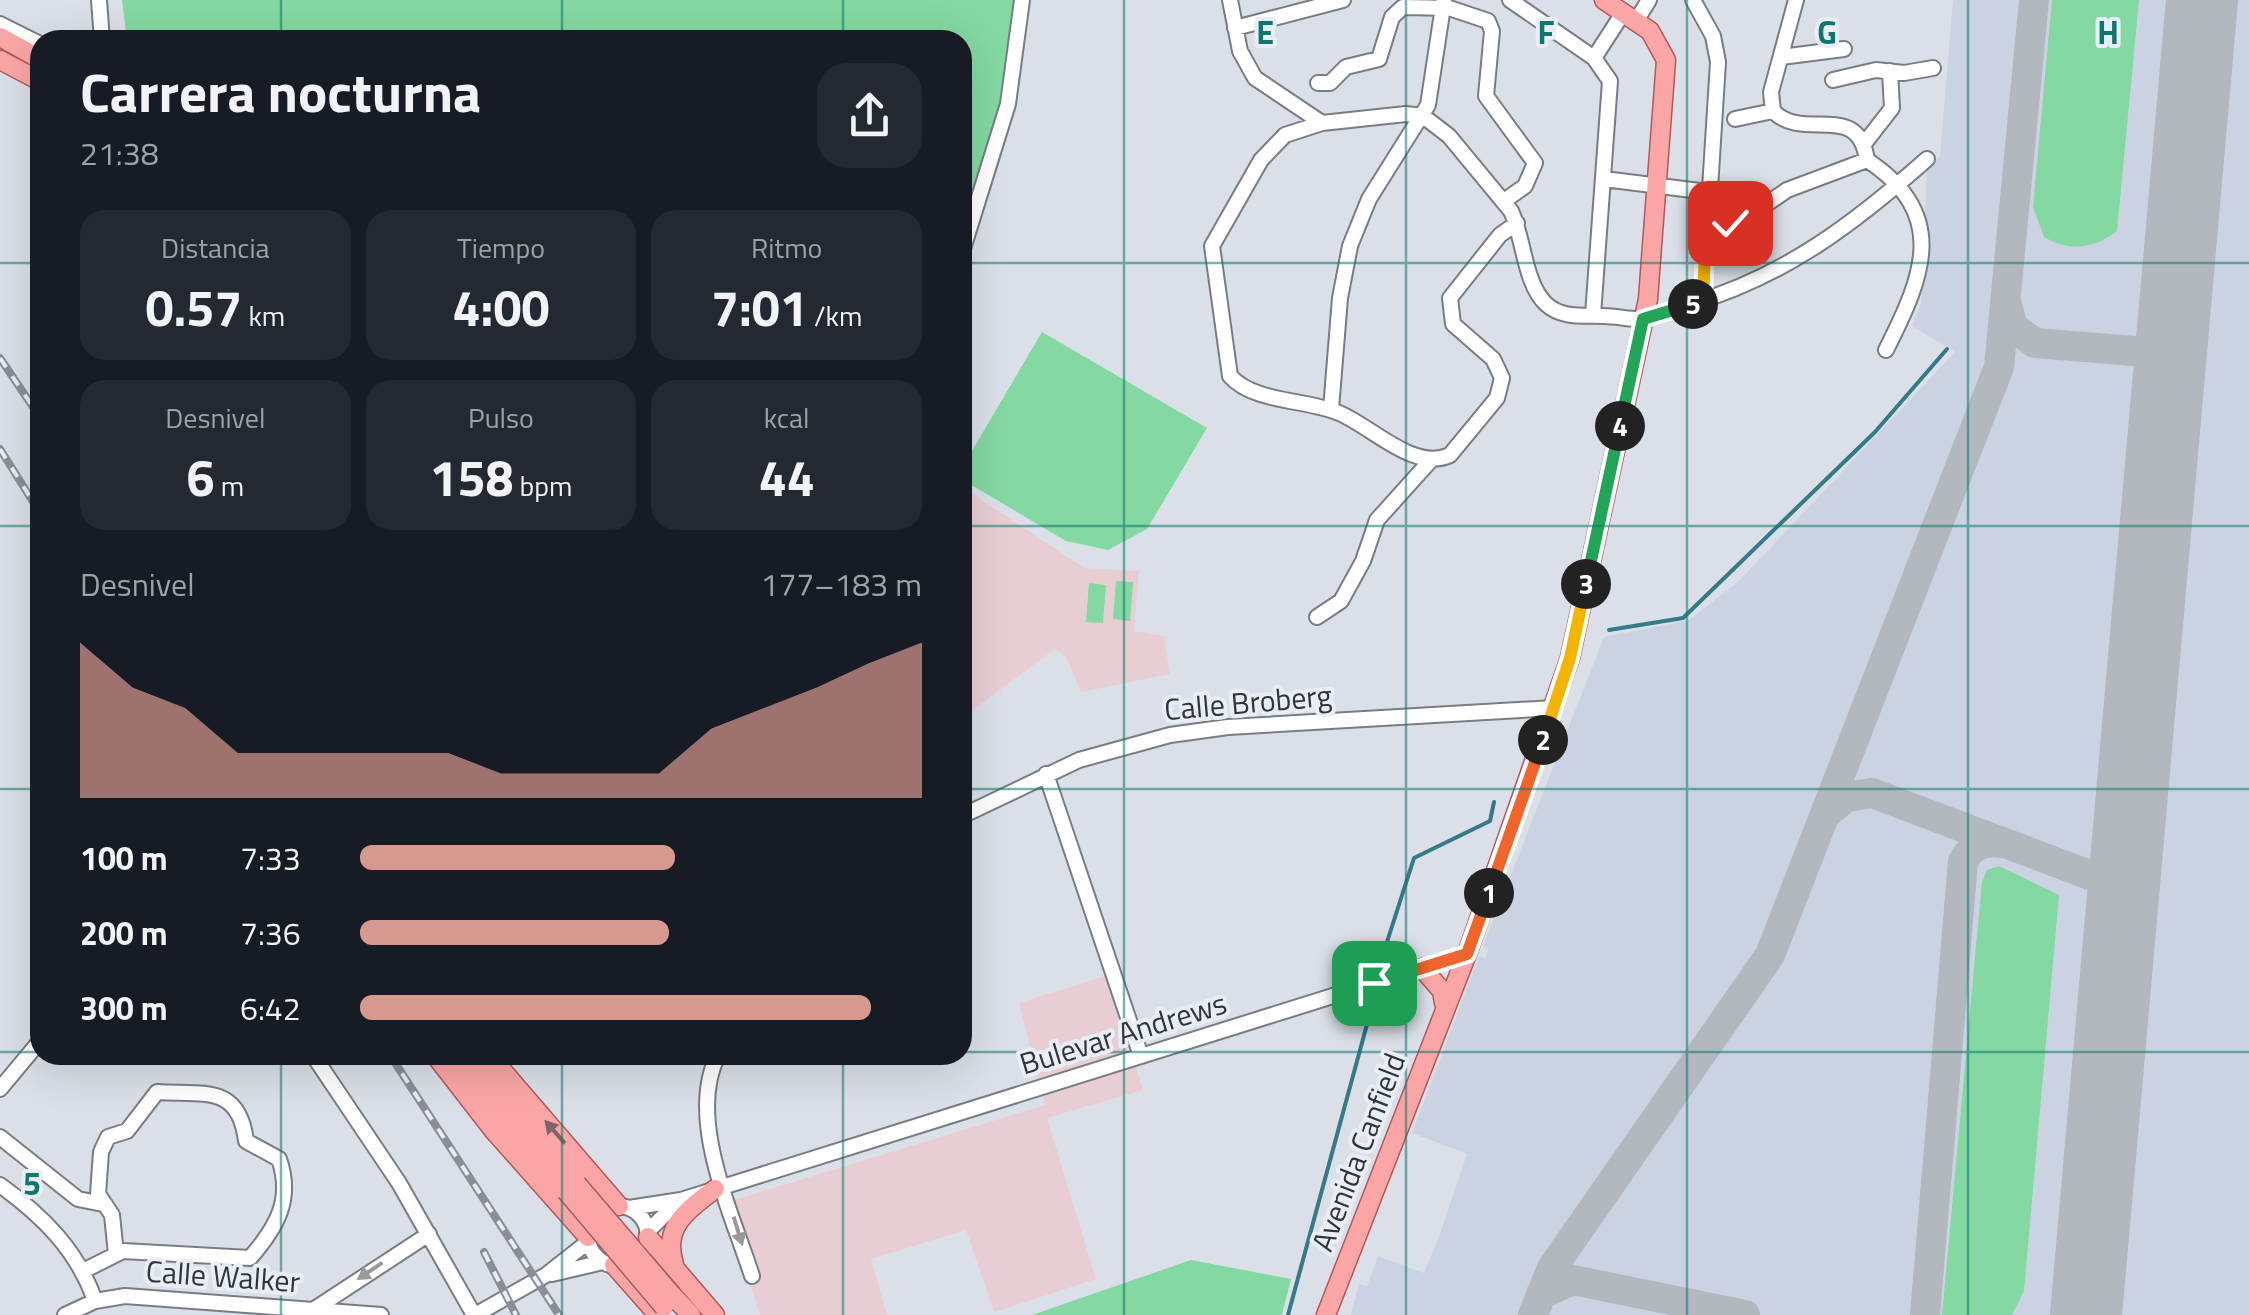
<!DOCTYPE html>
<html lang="es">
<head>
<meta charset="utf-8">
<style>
	body { margin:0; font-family:"Titillium Web",sans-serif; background:#242831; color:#f1f3f6; height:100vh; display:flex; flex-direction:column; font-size:38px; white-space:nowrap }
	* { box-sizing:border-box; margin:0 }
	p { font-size:32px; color:#9ea1a6 }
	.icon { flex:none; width:55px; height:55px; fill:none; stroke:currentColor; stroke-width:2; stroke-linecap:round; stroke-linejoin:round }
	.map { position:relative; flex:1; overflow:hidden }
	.sheet { position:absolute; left:30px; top:30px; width:942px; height:1035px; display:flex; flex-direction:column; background:#171b24; border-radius:30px; box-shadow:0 10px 40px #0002 }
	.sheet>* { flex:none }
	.pin { position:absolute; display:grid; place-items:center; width:85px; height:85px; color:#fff; margin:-42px; border-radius:20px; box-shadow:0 5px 15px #0006 }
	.km { position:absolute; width:50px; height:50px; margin:-25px; border-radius:50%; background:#222; color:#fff; font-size:28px; line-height:50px; text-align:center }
	.round { display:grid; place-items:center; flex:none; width:105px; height:105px; border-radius:30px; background:#242831 }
	.summary { display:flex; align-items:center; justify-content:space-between; height:170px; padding:0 50px }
	h1 { font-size:55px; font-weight:700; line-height:75px }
	.figures { display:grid; grid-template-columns:repeat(3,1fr); gap:15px; height:170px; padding:10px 50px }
	.figures div { display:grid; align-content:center; border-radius:25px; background:#242831; text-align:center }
	.figures b { font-size:50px; font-weight:700 }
	.figures small { font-size:28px; font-weight:400 }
	.figures p { font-size:28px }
	.chart { height:280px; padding:20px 50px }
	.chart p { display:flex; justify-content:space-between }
	.chart svg { width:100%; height:180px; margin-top:10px; fill:#d6988f; opacity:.7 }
	ul { padding:0 50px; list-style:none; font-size:32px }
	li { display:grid; grid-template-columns:160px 120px 1fr; align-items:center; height:75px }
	li i { height:25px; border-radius:12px; background:#d6988f }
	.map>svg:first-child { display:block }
</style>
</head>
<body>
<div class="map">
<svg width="2249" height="1315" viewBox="0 0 2249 1315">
	<rect width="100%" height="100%" fill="#dbe0e8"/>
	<path fill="#cbd3e2" d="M 1953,0 L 2249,0 L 2249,1315 L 1351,1315 L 1359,1284 L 1367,1286 L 1378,1256 L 1424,1273 L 1440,1234 L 1467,1154 L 1412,1133 L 1479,956 L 1485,958 L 1489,949 L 1483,946 L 1604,637 L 1689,620 L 1739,581 L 1955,352 L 1912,326 L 1921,303 L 1927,168 L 1940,156 Z"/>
	<path fill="#e8ced3" d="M 962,487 L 1084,568 L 1139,571 L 1134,631 L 1164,636 L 1170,674 L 1081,692 L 1066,657 L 1055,649 L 963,717 Z
		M 1109,975 L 1143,1090 L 1047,1118 L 1096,1279 L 994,1312 L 966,1230 L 871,1259 L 887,1315 L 760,1315 L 724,1203 L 1045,1105 L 1019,1003 Z"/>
	<path fill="#84d8a1" d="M 122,0 L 1021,0 L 1008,99 L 963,241 L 962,40 L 127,40 Z
		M 2052,0 L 2139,0 L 2117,231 C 2093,249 2070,252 2044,237 L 2033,207 Z
		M 1042,332 L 1207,428 L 1147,529 L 1108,550 L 1066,541 L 963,480 L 963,466 Z
		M 1116,581 L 1133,582 L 1130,621 L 1113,619 Z
		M 1089,583 L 1106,585 L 1103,623 L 1086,622 Z
		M 1999,866 L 2059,895 L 2024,1291 L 2012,1315 L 1942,1315 L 1982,882 L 1987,870 Z
		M 1191,1260 L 1291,1279 L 1282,1315 L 1032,1315 Z"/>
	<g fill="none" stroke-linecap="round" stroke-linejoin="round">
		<path stroke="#347a88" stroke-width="4" d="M 1609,630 L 1683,618 L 1875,432 L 1947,349
			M 1386,945 L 1414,858 L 1490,821 L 1494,802
			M 1288,1315 L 1372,1006"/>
		<path stroke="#b3b7be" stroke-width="30" d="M 2007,305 L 2013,327 L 2035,343 L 2171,354
			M 1826,814 L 1846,797 L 1872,793 L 2124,888
			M 1541,1294 L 1573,1280 L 1745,1315
			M 1533,1315 L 1552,1268 L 1770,955 L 1999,367 L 2034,0
			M 1925,1315 L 1963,861 C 1972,845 1984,841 2002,843"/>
		<path stroke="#b3b7be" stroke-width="72" d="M 2086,1315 L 2202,0"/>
		<g stroke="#787c84" stroke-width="18">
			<path id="minor" d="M 99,0 L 102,40
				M 1230,0 L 1240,51 L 1255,78 L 1322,123
				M 1510,0 L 1594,58 L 1610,81 L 1593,315
				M 1693,0 L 1713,36 L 1718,62 L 1703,300
				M 1796,0 L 1771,92 L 1773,111 C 1804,143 1858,99 1867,160 C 1949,214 1924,275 1886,350
				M 1488,21 L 1492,31 L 1486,96 L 1535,163 L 1525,186 L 1504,201
				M 1636,21 L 1649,0
				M 0,24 L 40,44
				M 1235,28 L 1343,0
				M 1781,57 L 1844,49
				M 1594,58 L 1623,13
				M 1833,80 L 1876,70 L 1904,73 L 1933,68
				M 1318,83 L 1330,83 L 1346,67 L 1379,59 L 1392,17 L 1403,7 L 1449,8 L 1488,21
				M 1735,119 L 1773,111
				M 1864,144 L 1892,108 L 1890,71
				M 1604,179 L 1708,192
				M 1517,223 L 1500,235 L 1450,298 L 1453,324 L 1493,359 L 1502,378 L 1497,398 L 1450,455 C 1414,472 1371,426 1339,413 C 1307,399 1254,403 1230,376 L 1212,246 L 1261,160 L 1285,135 L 1322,123 L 1406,114 L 1423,116 L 1449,136 L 1511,211 C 1524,238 1524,283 1546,304 C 1562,319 1584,315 1604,316 C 1617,316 1631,320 1643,319 C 1659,317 1678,308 1694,303 C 1787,275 1856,222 1927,159
				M 1706,225 L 1745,219 L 1787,190 L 1867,160
				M 962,252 L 1008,104 L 1022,0
				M 1331,409 L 1340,298 L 1350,246 L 1369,199 L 1428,105 L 1444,0
				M 1317,617 L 1341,601 L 1363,561 L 1377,520 L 1431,460
				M 1046,774 L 1141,1056
				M 962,816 L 1079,760 L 1170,735 L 1228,727 L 1554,708
				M 313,1055 L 399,1183 L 474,1315
				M 718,1055 C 686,1118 732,1213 752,1276
				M 0,1089 L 40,1041
				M 0,1137 L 78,1199 L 103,1204
				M 0,1185 C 43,1216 78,1251 95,1301
				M588 1236a30 30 0 1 1 60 0a30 30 0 1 1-60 0Z
				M 629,1208 L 681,1200 L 1467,954
				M 647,1232 L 680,1200
				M 85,1270 L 123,1251 L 250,1258 C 277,1227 293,1199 279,1159 L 246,1141 C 239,1084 204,1095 157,1092 L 127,1131 L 108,1137 L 101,1152 L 98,1194 L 112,1215 L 116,1254
				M 552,1274 L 603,1262
				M 313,1310 L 429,1234
				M 65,1315 L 95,1301 L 125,1296 L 381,1315
				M 475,1315 L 546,1275 L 588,1242"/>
		</g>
		<g stroke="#b35759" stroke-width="21">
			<path id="major" d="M 0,37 L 40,59
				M 0,60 L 40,81
				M 1422,968 L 1442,991 L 1444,1003
				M 435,1055 L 494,1131 L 588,1237
				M 450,1055 L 566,1191
				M 470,1055 L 577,1184
				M 489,1055 L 619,1206
				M 648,1237 L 715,1315
				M 674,1264 C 662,1226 688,1210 715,1189
				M 614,1265 L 658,1315
				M 672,1295 L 691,1315
				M 1326,1315 L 1467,954 L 1570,658 L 1648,299 L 1666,60 L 1650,31 L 1604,0"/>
		</g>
		<use href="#minor" stroke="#fff" stroke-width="14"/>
		<use href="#major" stroke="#fba6a6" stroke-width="18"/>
		<g stroke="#8b8e94" stroke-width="8">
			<path id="rail" d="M 0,358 L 39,416
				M 0,449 L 40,513
				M 390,1055 L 559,1315
				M 484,1252 L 516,1315"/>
		</g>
		<use href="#rail" stroke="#e8edf6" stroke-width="4" stroke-dasharray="11" stroke-linecap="butt"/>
		<g stroke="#b35759" stroke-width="21" stroke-linecap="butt">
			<path id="major-bridge" d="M 577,1184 L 672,1295
				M 566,1191 L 664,1307"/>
		</g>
		<use href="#major-bridge" stroke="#fba6a6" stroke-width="18"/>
	</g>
	<defs><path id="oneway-solid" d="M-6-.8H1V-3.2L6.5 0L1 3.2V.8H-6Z" transform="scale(2.5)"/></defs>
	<use fill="#836264" href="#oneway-solid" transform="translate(555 1132) rotate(-131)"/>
	<g fill="#999a9c">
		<use href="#oneway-solid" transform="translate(738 1231) rotate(73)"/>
		<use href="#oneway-solid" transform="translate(370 1271) rotate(146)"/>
	</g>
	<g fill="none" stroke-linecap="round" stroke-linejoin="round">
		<g stroke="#fff" stroke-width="20">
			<path id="split-1" d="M 1374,983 L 1467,954 L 1489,893"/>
		</g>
		<g stroke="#fff" stroke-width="20">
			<path id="split-2" d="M 1489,893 L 1543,740"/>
		</g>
		<g stroke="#fff" stroke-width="20">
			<path id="split-3" d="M 1543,740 L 1570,658 L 1586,584"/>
		</g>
		<g stroke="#fff" stroke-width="20">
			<path id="split-4" d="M 1586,584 L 1620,426"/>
		</g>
		<g stroke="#fff" stroke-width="20">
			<path id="split-5" d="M 1620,426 L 1643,319 L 1693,304"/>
		</g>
		<g stroke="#fff" stroke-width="20">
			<path id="split-6" d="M 1693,304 L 1703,300 L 1706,225 L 1730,223"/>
		</g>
		<use href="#split-1" stroke="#f0652b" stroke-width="12"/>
		<use href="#split-2" stroke="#f0652b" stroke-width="12"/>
		<use href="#split-3" stroke="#f5b400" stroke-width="12"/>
		<use href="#split-4" stroke="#22a559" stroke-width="12"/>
		<use href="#split-5" stroke="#22a559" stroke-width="12"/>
		<use href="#split-6" stroke="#f5b400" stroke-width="12"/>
	</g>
	<path fill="none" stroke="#0f766e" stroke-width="2.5" stroke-opacity="0.55" d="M 281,0 L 281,40M 562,0 L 562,40M 843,0 L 843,40M 1124,0 L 1124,1315M 1406,0 L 1406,1315M 1687,0 L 1687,1315M 1968,0 L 1968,1315M 0,263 L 40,263M 962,263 L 2249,263M 0,526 L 40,526M 962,526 L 2249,526M 0,789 L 40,789M 962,789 L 2249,789M 0,1052 L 40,1052M 962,1052 L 2249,1052M 281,1055 L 281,1315M 562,1055 L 562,1315M 843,1055 L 843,1315"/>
	<g text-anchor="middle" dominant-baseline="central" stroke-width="8" stroke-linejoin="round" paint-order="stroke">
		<g font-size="30" fill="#333438" stroke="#e8edf6">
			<text transform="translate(1248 702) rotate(-5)">Calle Broberg</text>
			<text transform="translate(1123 1033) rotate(-17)">Bulevar Andrews</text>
			<text transform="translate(1358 1152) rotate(-69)">Avenida Canfield</text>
			<text transform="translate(223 1276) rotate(4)">Calle Walker</text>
		</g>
	</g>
	<g font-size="32" text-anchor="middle" font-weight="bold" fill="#0f766e" stroke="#e8edf6" stroke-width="8" stroke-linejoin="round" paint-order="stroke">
		<text x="1265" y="44">E</text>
		<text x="1546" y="44">F</text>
		<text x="1827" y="44">G</text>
		<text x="2108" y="44">H</text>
		<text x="32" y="1195">5</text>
	</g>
</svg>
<div class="pin" style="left:1374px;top:983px;background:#1e9e55"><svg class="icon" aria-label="arrive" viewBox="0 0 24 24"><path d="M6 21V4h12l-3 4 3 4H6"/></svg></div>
<div class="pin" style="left:1730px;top:223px;background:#d93025"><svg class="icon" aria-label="check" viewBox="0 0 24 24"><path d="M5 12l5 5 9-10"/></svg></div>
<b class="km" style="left:1489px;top:893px">1</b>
<b class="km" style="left:1543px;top:740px">2</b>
<b class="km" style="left:1586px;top:584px">3</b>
<b class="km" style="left:1620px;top:426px">4</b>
<b class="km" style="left:1693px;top:304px">5</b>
<section class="sheet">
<div class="summary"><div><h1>Carrera nocturna</h1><p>21:38</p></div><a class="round"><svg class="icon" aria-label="share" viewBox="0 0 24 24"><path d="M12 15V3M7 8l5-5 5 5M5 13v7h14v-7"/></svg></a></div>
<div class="figures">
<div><p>Distancia</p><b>0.57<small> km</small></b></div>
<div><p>Tiempo</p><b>4:00</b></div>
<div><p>Ritmo</p><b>7:01<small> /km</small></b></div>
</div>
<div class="figures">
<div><p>Desnivel</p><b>6<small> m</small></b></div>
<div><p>Pulso</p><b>158<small> bpm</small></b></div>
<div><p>kcal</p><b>44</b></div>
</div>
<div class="chart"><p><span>Desnivel</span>177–183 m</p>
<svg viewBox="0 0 160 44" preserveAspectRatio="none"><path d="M0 44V6L10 17L20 22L30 33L40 33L50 33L60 33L70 33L80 38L90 38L100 38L110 38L120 27L130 22L140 17L150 11L160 6V44z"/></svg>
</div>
<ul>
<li><b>100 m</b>7:33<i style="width:56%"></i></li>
<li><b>200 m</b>7:36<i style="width:55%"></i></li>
<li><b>300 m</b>6:42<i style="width:91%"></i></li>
</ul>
</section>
</div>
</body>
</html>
